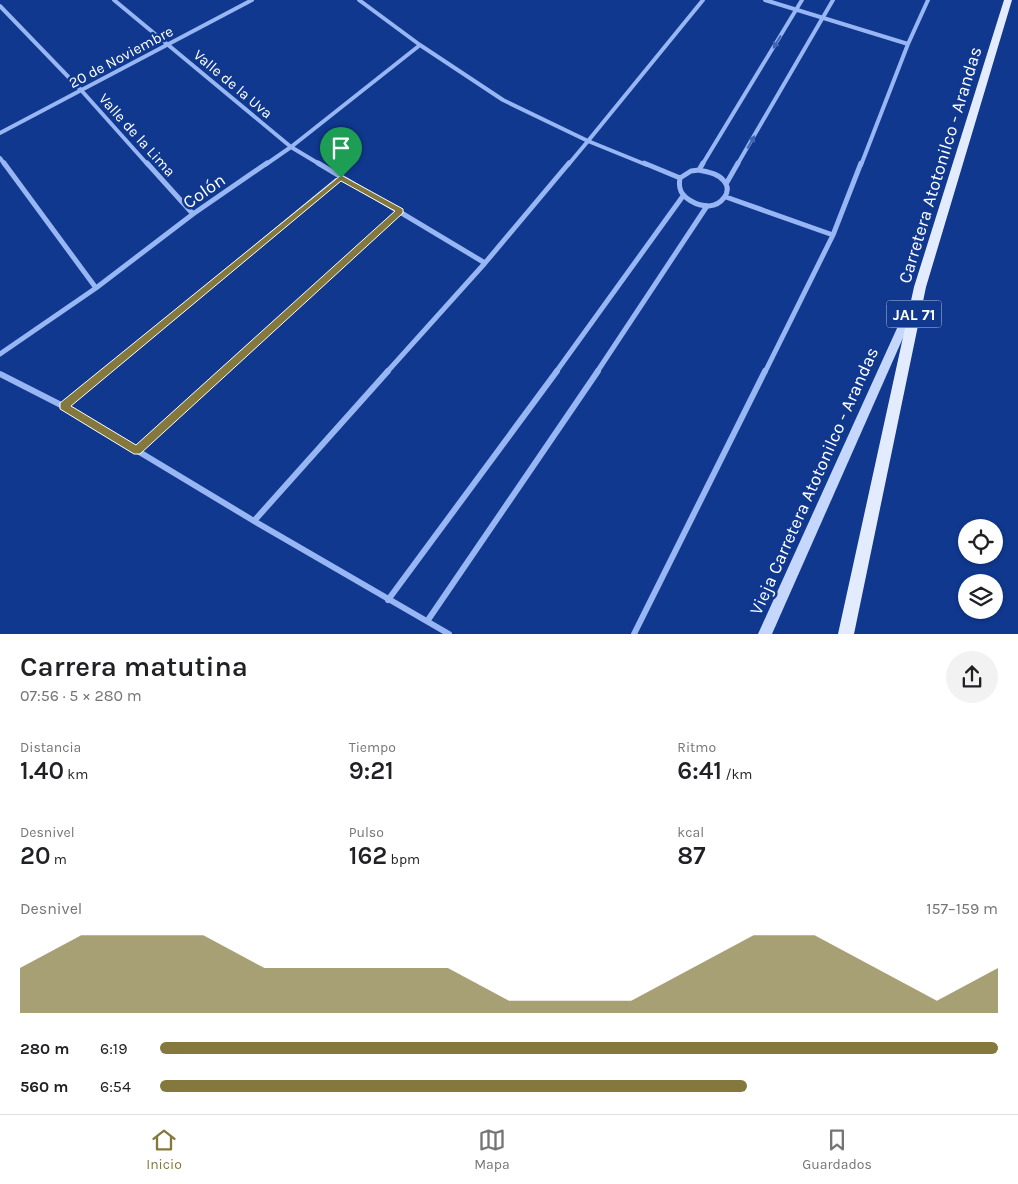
<!DOCTYPE html>
<html lang="es">
<head>
<meta charset="utf-8">
<style>
	body { margin:0; font-family:Karla,sans-serif; background:#f2f2f2; color:#202124; height:100vh; display:flex; flex-direction:column; font-size:19px; white-space:nowrap }
	* { box-sizing:border-box; margin:0 }
	p { font-size:16px; color:#757577 }
	.icon { flex:none; width:28px; height:28px; fill:none; stroke:currentColor; stroke-width:2; stroke-linecap:round; stroke-linejoin:round }
	.map { position:relative; height:634px; overflow:hidden }
	.drawer { display:flex; flex-direction:column; background:#fff; flex:1 }
	.drawer>* { flex:none }
	.tools { position:absolute; left:958px; top:519px; display:grid; gap:10px }
	.tools a { display:grid; place-items:center; width:45px; height:45px; border-radius:50%; background:#fff; box-shadow:0 1px 4px #0004; font-size:25px }
	.pin { position:absolute; display:grid; place-items:center; width:42px; height:42px; color:#fff; margin:-51px -21px; border-radius:50% 50% 50% 0; rotate:-45deg; box-shadow:0 0 5px #0007 }
	.pin .icon { rotate:45deg }
	.round { display:grid; place-items:center; flex:none; width:52px; height:52px; border-radius:26px; background:#f2f2f2 }
	.summary { display:flex; align-items:center; justify-content:space-between; height:85px; padding:0 20px }
	h1 { font-size:28px; font-weight:600; line-height:38px }
	.metrics { display:grid; grid-template-columns:repeat(3,1fr); gap:8px; height:85px; padding:5px 20px }
	.metrics div { display:grid; align-content:center }
	.metrics b { font-size:25px; font-weight:600 }
	.metrics small { font-size:14px; font-weight:400 }
	.metrics p { font-size:14px }
	.chart { height:140px; padding:10px 20px }
	.chart p { display:flex; justify-content:space-between }
	.chart svg { width:100%; height:90px; margin-top:5px; fill:#84783c; opacity:.7 }
	ul { padding:0 20px; list-style:none; font-size:16px }
	li { display:grid; grid-template-columns:80px 60px 1fr; align-items:center; height:38px }
	li i { height:12px; border-radius:6px; background:#84783c }
	.tabs { display:flex; justify-content:space-around; align-items:center; height:70px; border-top:1px solid #e0e0e0; background:#fff; font-size:14px; color:#757577 }
	.tabs a { display:grid; justify-items:center; gap:2px }
	.tabs .on { color:#84783c }
	.map>svg:first-child { display:block }
</style>
</head>
<body>
<div class="map">
<svg width="1018" height="634" viewBox="0 0 1018 634">
	<rect width="100%" height="100%" fill="#0f388e"/>
	<g fill="none" stroke-linecap="round" stroke-linejoin="round">
		<path stroke="#97b6f3" stroke-width="4" d="M 114,0 L 291,147 L 321,165
			M 359,0 L 420,45 L 503,100 L 588,141 L 703,0
			M 765,0 L 908,44
			M 0,6 L 81,90 L 148,165
			M 0,133 L 252,0
			M 0,158 L 5,165
			M 265,165 L 291,147 L 420,45
			M 568,165 L 588,141 L 647,165
			M 702,165 L 802,0
			M 737,165 L 833,0
			M 861,165 L 908,44 L 928,0"/>
		<path stroke="#97b6f3" stroke-width="5" d="M 4,163 L 96,288
			M 147,163 L 193,214
			M 318,163 L 485,263
			M 644,163 L 680,178
			M 699,170 L 703,163
			M 699,170 C 707,172 718,173 724,181 C 733,192 721,205 709,206 C 702,206 696,204 691,201 C 681,195 678,189 680,178 L 691,171 Z
			M 726,184 L 738,163
			M 726,197 L 833,235 L 861,163
			M 0,354 L 96,288 L 193,214 L 267,163
			M 104,372 L 341,177
			M 223,372 L 400,211
			M 387,372 L 485,263 L 569,163
			M 556,372 L 683,196
			M 597,372 L 707,206
			M 765,372 L 833,235"/>
		<path stroke="#97b6f3" stroke-width="6" d="M 0,374 L 63,406 L 254,521 L 449,634
			M 63,406 L 106,371
			M 137,451 L 225,371
			M 254,521 L 388,371
			M 388,600 L 557,371
			M 428,620 L 598,371
			M 634,634 L 765,371"/>
		<path fill="#c6d7fd" fill-rule="evenodd" d="M 913,300 L 916,301 L 918,304 L 772,634 L 758,634 L 908,304 L 910,301 Z"/>
		<path fill="#e3ebff" fill-rule="evenodd" d="M 1004,0 L 1012,0 L 926,287 L 854,634 L 838,634 L 914,287 Z"/>
	</g>
	<defs><path id="oneway-solid" d="M-6-.8H1V-3.2L6.5 0L1 3.2V.8H-6Z" transform="scale(1.25)"/></defs>
	<g fill="#3f64b1">
		<use href="#oneway-solid" transform="translate(777 42) rotate(121)"/>
		<use href="#oneway-solid" transform="translate(751 142) rotate(-60)"/>
	</g>
	<path fill="#84783c" stroke="#fff" fill-rule="evenodd" d="M 341,175 L 403,209 L 403,213 L 140,454 L 134,454 L 60,409 L 60,403 ZM 341,181 L 395,211 L 136,445 L 71,406 Z"/>
	<g text-anchor="middle" dominant-baseline="central" stroke-width="5" stroke-linejoin="round" paint-order="stroke">
		<g font-size="15" fill="#fff" stroke="#0f388e">
			<text transform="translate(121 57) rotate(-28)">20 de Noviembre</text>
			<text transform="translate(233 84) rotate(40)">Valle de la Uva</text>
			<text transform="translate(137 135) rotate(48)">Valle de la Lima</text>
		</g>
		<rect fill="#0f388e" stroke="#b7c3dd" stroke-width="1" x="886.5" y="300.5" width="55" height="27" rx="4"/>
		<g font-size="16" font-weight="bold" fill="#fff">
			<text x="914" y="314">JAL 71</text>
		</g>
		<g font-size="18" fill="#fff" stroke="#0f388e">
			<text transform="translate(940 165) rotate(-73)">Carretera Atotonilco - Arandas</text>
			<text transform="translate(204 191) rotate(-35)">Colón</text>
			<text transform="translate(814 481) rotate(-66)">Vieja Carretera Atotonilco - Arandas</text>
		</g>
	</g>
</svg>
<div class="tools">
<a><svg class="icon" aria-label="locate" viewBox="0 0 24 24"><circle cx="12" cy="12" r="6"/><path d="M12 2v4M12 18v4M2 12h4M18 12h4"/></svg></a>
<a><svg class="icon" aria-label="layers" viewBox="0 0 24 24"><path d="M12 4l9 5-9 5-9-5zM3 14l9 5 9-5"/></svg></a>
</div>
<div class="pin" style="left:341px;top:178px;background:#1e9e55"><svg class="icon" aria-label="arrive" viewBox="0 0 24 24"><path d="M6 21V4h12l-3 4 3 4H6"/></svg></div>
</div>
<section class="drawer">
<div class="summary"><div><h1>Carrera matutina</h1><p>07:56 · 5 × 280 m</p></div><a class="round"><svg class="icon" aria-label="share" viewBox="0 0 24 24"><path d="M12 15V3M7 8l5-5 5 5M5 13v7h14v-7"/></svg></a></div>
<div class="metrics">
<div><p>Distancia</p><b>1.40<small> km</small></b></div>
<div><p>Tiempo</p><b>9:21</b></div>
<div><p>Ritmo</p><b>6:41<small> /km</small></b></div>
</div>
<div class="metrics">
<div><p>Desnivel</p><b>20<small> m</small></b></div>
<div><p>Pulso</p><b>162<small> bpm</small></b></div>
<div><p>kcal</p><b>87</b></div>
</div>
<div class="chart"><p><span>Desnivel</span>157–159 m</p>
<svg viewBox="0 0 160 44" preserveAspectRatio="none"><path d="M0 44V22L10 6L20 6L30 6L40 22L50 22L60 22L70 22L80 38L90 38L100 38L110 22L120 6L130 6L140 22L150 38L160 22V44z"/></svg>
</div>
<ul>
<li><b>280 m</b>6:19<i style="width:100%"></i></li>
<li><b>560 m</b>6:54<i style="width:70%"></i></li>
</ul>
</section>
<nav class="tabs">
<a class="on"><svg class="icon" aria-label="home" viewBox="0 0 24 24"><path d="M3 11l9-7 9 7M6 9v11h12V9"/></svg>Inicio</a>
<a><svg class="icon" aria-label="map" viewBox="0 0 24 24"><path d="M3 6l6-2 6 2 6-2v14l-6 2-6-2-6 2zM9 4v14M15 6v14"/></svg>Mapa</a>
<a><svg class="icon" aria-label="saved" viewBox="0 0 24 24"><path d="M7 4h10v16l-5-4-5 4z"/></svg>Guardados</a>
</nav>
</body>
</html>
